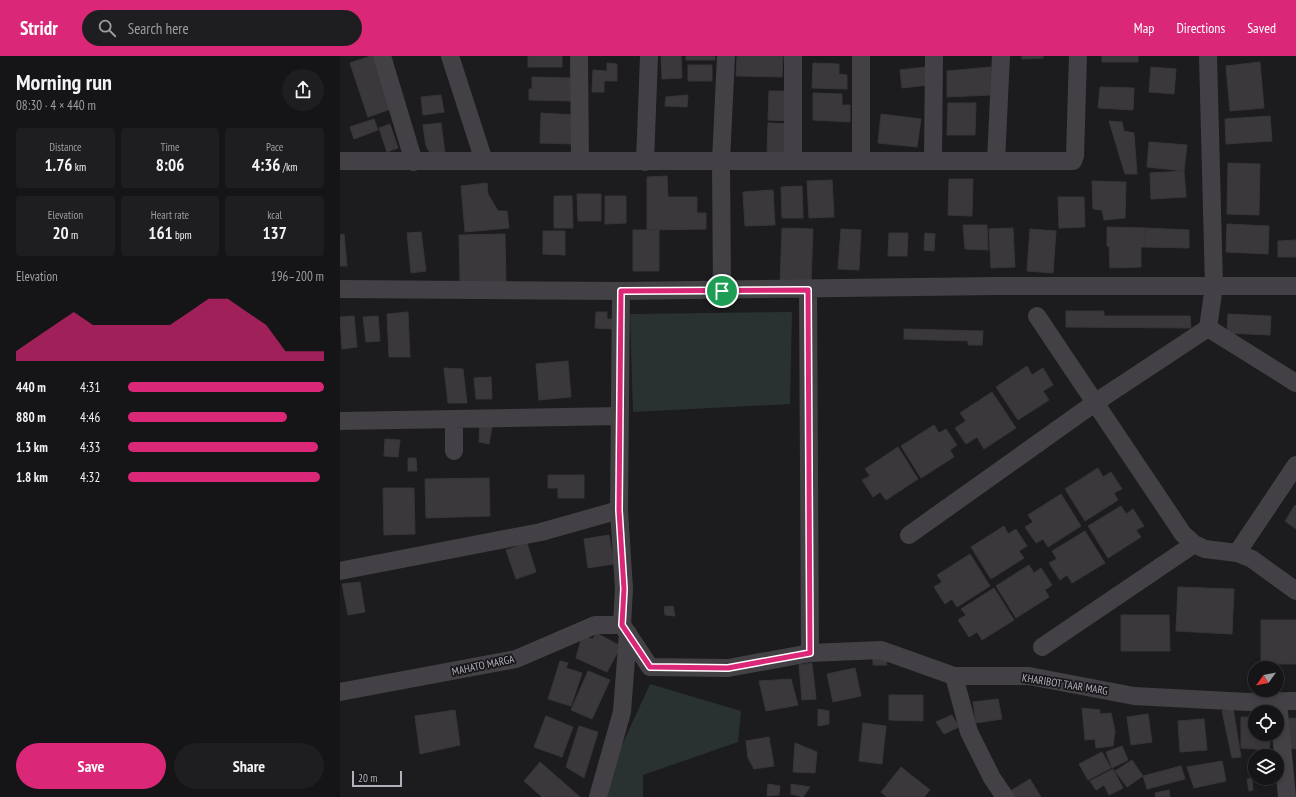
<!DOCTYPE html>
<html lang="en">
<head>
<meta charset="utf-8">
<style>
	body { margin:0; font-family:"PT Sans Narrow",sans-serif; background:#1e1d1f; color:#f1f3f6; height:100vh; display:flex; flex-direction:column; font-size:15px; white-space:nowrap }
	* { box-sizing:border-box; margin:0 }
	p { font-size:13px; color:#9d9ea1 }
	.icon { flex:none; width:22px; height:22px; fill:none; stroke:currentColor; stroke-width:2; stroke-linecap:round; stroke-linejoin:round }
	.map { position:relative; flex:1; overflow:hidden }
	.drawer { display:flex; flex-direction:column; background:#151416; width:340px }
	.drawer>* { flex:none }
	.needle { width:26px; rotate:237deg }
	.controls { position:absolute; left:908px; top:605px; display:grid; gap:8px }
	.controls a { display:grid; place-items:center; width:36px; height:36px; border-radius:50%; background:#151416; box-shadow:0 2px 6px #0003,0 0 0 1px #343335; font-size:20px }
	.scale { position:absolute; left:12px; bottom:10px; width:50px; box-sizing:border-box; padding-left:4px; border:2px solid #b4afbb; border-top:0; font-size:11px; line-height:14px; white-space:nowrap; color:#b4afbb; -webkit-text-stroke:3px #171618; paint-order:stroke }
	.pin { position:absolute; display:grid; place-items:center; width:34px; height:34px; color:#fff; margin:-17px; border:2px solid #fff; border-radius:50%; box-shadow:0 1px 4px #0007 }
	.round { display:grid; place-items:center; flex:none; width:42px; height:42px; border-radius:21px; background:#1e1d1f }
	.head { display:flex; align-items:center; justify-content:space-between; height:68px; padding:0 16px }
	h1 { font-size:22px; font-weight:800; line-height:30px }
	.figures { display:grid; grid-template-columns:repeat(3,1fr); gap:6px; height:68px; padding:4px 16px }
	.figures div { display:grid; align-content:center; border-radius:4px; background:#1e1d1f; text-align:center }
	.figures b { font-size:17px; font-weight:800 }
	.figures small { font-size:11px; font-weight:400 }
	.figures p { font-size:11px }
	.chart { height:112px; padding:8px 16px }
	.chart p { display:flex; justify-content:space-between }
	.chart svg { width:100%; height:72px; margin-top:4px; fill:#db2777; opacity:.7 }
	.cta { display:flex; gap:8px; margin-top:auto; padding:8px 16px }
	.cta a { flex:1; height:46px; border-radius:24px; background:#db2777; color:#fff; font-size:16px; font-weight:800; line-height:46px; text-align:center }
	.cta a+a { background:#1e1d1f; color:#f1f3f6 }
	ul { padding:0 16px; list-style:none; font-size:13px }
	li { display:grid; grid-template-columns:64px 48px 1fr; align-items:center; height:30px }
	li i { height:10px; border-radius:5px; background:#db2777 }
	header { display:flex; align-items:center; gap:24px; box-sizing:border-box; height:56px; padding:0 20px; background:#db2777; color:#fff }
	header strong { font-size:19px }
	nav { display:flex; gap:22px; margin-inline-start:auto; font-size:14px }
	.search { width:280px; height:36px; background:#1e1d1f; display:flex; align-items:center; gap:10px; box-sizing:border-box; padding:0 14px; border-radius:22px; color:#9d9ea1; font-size:15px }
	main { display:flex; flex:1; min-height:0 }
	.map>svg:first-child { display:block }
</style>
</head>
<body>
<header>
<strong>Stridr</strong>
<div class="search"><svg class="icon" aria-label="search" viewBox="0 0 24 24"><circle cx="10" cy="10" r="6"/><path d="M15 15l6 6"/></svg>Search here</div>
<nav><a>Map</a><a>Directions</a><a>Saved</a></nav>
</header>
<main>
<section class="drawer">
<div class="head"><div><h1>Morning run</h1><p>08:30 · 4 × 440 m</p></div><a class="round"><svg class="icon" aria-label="share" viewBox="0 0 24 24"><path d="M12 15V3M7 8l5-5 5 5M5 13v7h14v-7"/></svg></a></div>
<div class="figures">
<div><p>Distance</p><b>1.76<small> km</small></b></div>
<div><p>Time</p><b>8:06</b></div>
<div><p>Pace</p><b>4:36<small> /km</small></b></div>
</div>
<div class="figures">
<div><p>Elevation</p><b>20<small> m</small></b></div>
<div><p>Heart rate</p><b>161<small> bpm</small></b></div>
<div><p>kcal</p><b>137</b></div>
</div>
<div class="chart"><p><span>Elevation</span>196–200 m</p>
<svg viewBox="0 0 160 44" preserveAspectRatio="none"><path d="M0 44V38L10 30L20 22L30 14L40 22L50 22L60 22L70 22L80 22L90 14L100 6L110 6L120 14L130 22L140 38L150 38L160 38V44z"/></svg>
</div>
<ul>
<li><b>440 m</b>4:31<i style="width:100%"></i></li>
<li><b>880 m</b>4:46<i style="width:81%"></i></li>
<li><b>1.3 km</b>4:33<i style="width:97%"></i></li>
<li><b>1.8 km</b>4:32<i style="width:98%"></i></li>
</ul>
<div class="cta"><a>Save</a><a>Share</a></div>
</section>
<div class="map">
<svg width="956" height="741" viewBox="0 0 956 741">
	<rect width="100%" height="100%" fill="#1c1b1d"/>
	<path fill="#293231" d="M 452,256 L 450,348 L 293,356 L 290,258 Z
		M 310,628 L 401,655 L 398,686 L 303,719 L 303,741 L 268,741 L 266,724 Z"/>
	<path fill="#3b383c" stroke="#383539" d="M 31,0 L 33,0 L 51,53 L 28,61 L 10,7 Z
		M 188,0 L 222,0 L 222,11 L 188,11 Z
		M 321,0 L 341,0 L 342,22 L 322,23 Z
		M 346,0 L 375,0 L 375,4 L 346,4 Z
		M 397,0 L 443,0 L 442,21 L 396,20 Z
		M 682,0 L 703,0 L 703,2 L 682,3 Z
		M 762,0 L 798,0 L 798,6 L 762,6 Z
		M 920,6 L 924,52 L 890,55 L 886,10 Z
		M 267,7 L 277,8 L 277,25 L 264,25 L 264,36 L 252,36 L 253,14 L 267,15 Z
		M 473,7 L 499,8 L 499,18 L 507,19 L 507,33 L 472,32 Z
		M 348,9 L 372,9 L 372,25 L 348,25 Z
		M 586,11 L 589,29 L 562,32 L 560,14 Z
		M 651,11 L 651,39 L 607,41 L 607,15 Z
		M 811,11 L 836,13 L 834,38 L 809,36 Z
		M 192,21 L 231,22 L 231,45 L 189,44 L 189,33 L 192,33 Z
		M 760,31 L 794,32 L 793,54 L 758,52 Z
		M 429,35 L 451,35 L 450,65 L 428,64 Z
		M 473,37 L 502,38 L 502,49 L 510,49 L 510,66 L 473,64 Z
		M 101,39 L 104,56 L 83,59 L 81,41 Z
		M 348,39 L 347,51 L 325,50 L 326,41 Z
		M 608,47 L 636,47 L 635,79 L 607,79 Z
		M 201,57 L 235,59 L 234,88 L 200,87 Z
		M 541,58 L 581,63 L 577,91 L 538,87 Z
		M 930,60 L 932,85 L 886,88 L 885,63 Z
		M 34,63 L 38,74 L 14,83 L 10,71 Z
		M 769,65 L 782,66 L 784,75 L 794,77 L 797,118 L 785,118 Z
		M 101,67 L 105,97 L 95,98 L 89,95 L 86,90 L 83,69 Z
		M 428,67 L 451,68 L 450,97 L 427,97 Z
		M 50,68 L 58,92 L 47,96 L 39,72 Z
		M 809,86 L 847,89 L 844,115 L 807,111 Z
		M 888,107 L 920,108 L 919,159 L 887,158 Z
		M 844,115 L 846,141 L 811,143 L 810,117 Z
		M 327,120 L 328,141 L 357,141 L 357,157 L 366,157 L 366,173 L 307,174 L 307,121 Z
		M 609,123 L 633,123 L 632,160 L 608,159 Z
		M 492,124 L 494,161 L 469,162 L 467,125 Z
		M 752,125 L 786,126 L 785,162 L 764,164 L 762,154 L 753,153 Z
		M 147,127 L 148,138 L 158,155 L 167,155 L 169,172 L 125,176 L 121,130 Z
		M 462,130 L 463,162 L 442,162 L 441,131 Z
		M 433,134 L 435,169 L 405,170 L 403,136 Z
		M 237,138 L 261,138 L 261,165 L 238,165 Z
		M 214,140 L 232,140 L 233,172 L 214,172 Z
		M 265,140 L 286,140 L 286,167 L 265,168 Z
		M 718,141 L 744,141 L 745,171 L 719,172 Z
		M 887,168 L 929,170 L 928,198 L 886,196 Z
		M 623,169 L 647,169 L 648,194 L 625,193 Z
		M 767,171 L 805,172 L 805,191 L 801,191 L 801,211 L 770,212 L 769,190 L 767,190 Z
		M 442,172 L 473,173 L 471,228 L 440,227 Z
		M 673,172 L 675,211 L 651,212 L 649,173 Z
		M 805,172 L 849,174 L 849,192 L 805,191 Z
		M 501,173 L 521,174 L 519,214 L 498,213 Z
		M 690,173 L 716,175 L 713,217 L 687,215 Z
		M 293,174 L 319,174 L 319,215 L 293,215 Z
		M 203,175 L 225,175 L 225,199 L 203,198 Z
		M 81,176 L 86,215 L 71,217 L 67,177 Z
		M 549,177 L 568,177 L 567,200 L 548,200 Z
		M 585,177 L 595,178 L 594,195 L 584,194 Z
		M 4,178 L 7,210 L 0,210 L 0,179 Z
		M 165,178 L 166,226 L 120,227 L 119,179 Z
		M 956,184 L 956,201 L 938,201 L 938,185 Z
		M 726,255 L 764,255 L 764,260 L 850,260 L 851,272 L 726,271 Z
		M 68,256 L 70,301 L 49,301 L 47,258 Z
		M 256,256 L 267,256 L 267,263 L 275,263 L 274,273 L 255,272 Z
		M 888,258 L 931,260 L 930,279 L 887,277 Z
		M 14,260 L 17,291 L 2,293 L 0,261 Z
		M 38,260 L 40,285 L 26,286 L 23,261 Z
		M 564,273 L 643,275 L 642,289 L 628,289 L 628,285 L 564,283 Z
		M 228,305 L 231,341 L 199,344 L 196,308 Z
		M 687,310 L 692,319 L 703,312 L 713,329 L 703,335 L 709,344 L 678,364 L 656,331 Z
		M 104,312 L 123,313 L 127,347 L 108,347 Z
		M 151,321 L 152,343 L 136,343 L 134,322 Z
		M 652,336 L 676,372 L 644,393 L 637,381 L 626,388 L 615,372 L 626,365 L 620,357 Z
		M 140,367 L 152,371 L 149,388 L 139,386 Z
		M 594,369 L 599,377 L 606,373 L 617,389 L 610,394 L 614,401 L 581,422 L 561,390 Z
		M 45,383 L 60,384 L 58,401 L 44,400 Z
		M 558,391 L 578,423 L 546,444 L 540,436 L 533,441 L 522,424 L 530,420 L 525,413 Z
		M 68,402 L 76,402 L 77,415 L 68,415 Z
		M 758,412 L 763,421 L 771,416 L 782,433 L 774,437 L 778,444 L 745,465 L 725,433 Z
		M 208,419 L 244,419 L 244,442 L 218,442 L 218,432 L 208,432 Z
		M 149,422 L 150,460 L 86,462 L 85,423 Z
		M 43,432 L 74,432 L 75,478 L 44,479 Z
		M 721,438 L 741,470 L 708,491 L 703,483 L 696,487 L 685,471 L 693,466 L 688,459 Z
		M 955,449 L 956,450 L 956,473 L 945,465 Z
		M 781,450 L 786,458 L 793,453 L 804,470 L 796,474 L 801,481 L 768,502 L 748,470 Z
		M 664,470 L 668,478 L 676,473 L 687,490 L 679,495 L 684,502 L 651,523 L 631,491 Z
		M 745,475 L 765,507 L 732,527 L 727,519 L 720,524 L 709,507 L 717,503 L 712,495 Z
		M 269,479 L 274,508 L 248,512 L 244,483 Z
		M 187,487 L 196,516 L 176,523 L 166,494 Z
		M 630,498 L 650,530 L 617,551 L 612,543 L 605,548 L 594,531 L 602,526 L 597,519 Z
		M 689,509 L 694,517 L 701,512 L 712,529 L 705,534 L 709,541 L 676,562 L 656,530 Z
		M 20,526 L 25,556 L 8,559 L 2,528 Z
		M 838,531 L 894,533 L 892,578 L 836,575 Z
		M 654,532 L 674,564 L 642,584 L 637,576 L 629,581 L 618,564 L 626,559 L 621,553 Z
		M 333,550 L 335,560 L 325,559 L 324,551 Z
		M 781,559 L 829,559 L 830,595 L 781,595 Z
		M 921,564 L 956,564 L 956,608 L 921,608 Z
		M 256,577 L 281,590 L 267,616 L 236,602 L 242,580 L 253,583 Z
		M 545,598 L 547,609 L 533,609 L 533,599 Z
		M 220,605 L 228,607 L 226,612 L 242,617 L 231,650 L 208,643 Z
		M 472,607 L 476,643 L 462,644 L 459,609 Z
		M 515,612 L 521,640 L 493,646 L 487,618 Z
		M 248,615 L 270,624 L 252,663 L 231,654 Z
		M 451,623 L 458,649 L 426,655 L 419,625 Z
		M 549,639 L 583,639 L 583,665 L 549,664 Z
		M 658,643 L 662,663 L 636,667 L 633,646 Z
		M 742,652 L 760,654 L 760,658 L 771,657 L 775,675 L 773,690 L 756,692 L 755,683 L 745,684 Z
		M 893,652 L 901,701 L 892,702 L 882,655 Z
		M 478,653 L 489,655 L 489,668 L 478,670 Z
		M 115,654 L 120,689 L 80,698 L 75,660 Z
		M 808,658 L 812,686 L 791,689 L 787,661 Z
		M 612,659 L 619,671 L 604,678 L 596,666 Z
		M 206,660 L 233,671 L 222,701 L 194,691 Z
		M 901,661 L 915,661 L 915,678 L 931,678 L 929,694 L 901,692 Z
		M 956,662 L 956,693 L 946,692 L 945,663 Z
		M 864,663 L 867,694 L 840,696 L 838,665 Z
		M 523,667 L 546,670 L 542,708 L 519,705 Z
		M 239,670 L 258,676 L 244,722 L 226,711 Z
		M 429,681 L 434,710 L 414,713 L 408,702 L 406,685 Z
		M 455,687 L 477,696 L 475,717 L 453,716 Z
		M 782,690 L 788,704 L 772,712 L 766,696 Z
		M 762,696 L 771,712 L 748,724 L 739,708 Z
		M 792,704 L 803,720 L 787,731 L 775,715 Z
		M 882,705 L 886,725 L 854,732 L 847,711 Z
		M 200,706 L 240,741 L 202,741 L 184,725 Z
		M 841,710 L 845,723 L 807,733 L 803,720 Z
		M 561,711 L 590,734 L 584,741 L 547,741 L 541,736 Z
		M 773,713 L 783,732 L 769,739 L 764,729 L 756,734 L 750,725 Z
		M 912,722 L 913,734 L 909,735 L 907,723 Z
		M 690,723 L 701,741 L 669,741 L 667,737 Z
		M 428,728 L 440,730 L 439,739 L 427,740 Z
		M 451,728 L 470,731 L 463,741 L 451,738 Z
		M 829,734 L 830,741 L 816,741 L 815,737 Z"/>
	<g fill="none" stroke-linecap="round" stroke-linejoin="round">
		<path stroke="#444146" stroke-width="18" d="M 42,0 L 74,106
			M 110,0 L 144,105
			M 239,0 L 240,105
			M 0,105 L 733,105 L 735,100 L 738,0
			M 453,105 L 453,0
			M 521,105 L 521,0
			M 593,105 L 594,0
			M 656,105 L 661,0
			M 305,106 L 309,0
			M 0,233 L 281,235 L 656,230 L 956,230
			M 468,233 L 470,597
			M 281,235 L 279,454 L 284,533 L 282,569
			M 382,235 L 381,105 L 386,0
			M 697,260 L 843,478 L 854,488 L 865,493 L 897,497 L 912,503 L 956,535
			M 868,272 L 956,327
			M 0,365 L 280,360
			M 114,395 L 114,363
			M 569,479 L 756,346 L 868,272 L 874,230 L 868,0
			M 897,497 L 956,409
			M 0,515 L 201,476 L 279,454
			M 282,569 L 310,611 L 388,612 L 470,597 L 541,594 L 614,620 L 689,620 L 794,640 L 908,646 L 956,645
			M 702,591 L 854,488
			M 614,620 L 629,676 L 652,722 L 665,741
			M 0,636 L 176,603 L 255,569 L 282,569
			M 938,645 L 947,741
			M 258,741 L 282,656 L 288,577"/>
	</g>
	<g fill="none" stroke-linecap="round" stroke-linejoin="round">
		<g stroke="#fff" stroke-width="8">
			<path id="route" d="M 468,234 L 470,597 L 388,612 L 310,611 L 282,569 L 284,533 L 279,454 L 281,235 Z"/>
		</g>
		<use href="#route" stroke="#db2777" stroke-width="5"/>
	</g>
	<g text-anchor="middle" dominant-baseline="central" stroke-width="3.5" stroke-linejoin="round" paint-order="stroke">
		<g font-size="11" fill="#b4afbb" stroke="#171618">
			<text transform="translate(143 609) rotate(-12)">MAHATO MARGA</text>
			<text transform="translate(725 628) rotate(9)">KHARIBOT TAAR MARG</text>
		</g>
	</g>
</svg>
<div class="controls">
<a><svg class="needle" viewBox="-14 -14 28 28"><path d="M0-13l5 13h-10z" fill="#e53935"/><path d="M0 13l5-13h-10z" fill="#9d9ea1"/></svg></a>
<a><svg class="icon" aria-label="locate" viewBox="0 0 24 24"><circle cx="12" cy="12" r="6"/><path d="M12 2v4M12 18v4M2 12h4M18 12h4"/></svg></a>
<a><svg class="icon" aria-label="layers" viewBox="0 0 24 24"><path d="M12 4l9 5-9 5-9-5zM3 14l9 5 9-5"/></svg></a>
</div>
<div class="scale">20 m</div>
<div class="pin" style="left:382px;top:235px;background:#1e9e55"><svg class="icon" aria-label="arrive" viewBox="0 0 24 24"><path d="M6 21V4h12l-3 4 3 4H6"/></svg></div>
</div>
</main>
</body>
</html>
